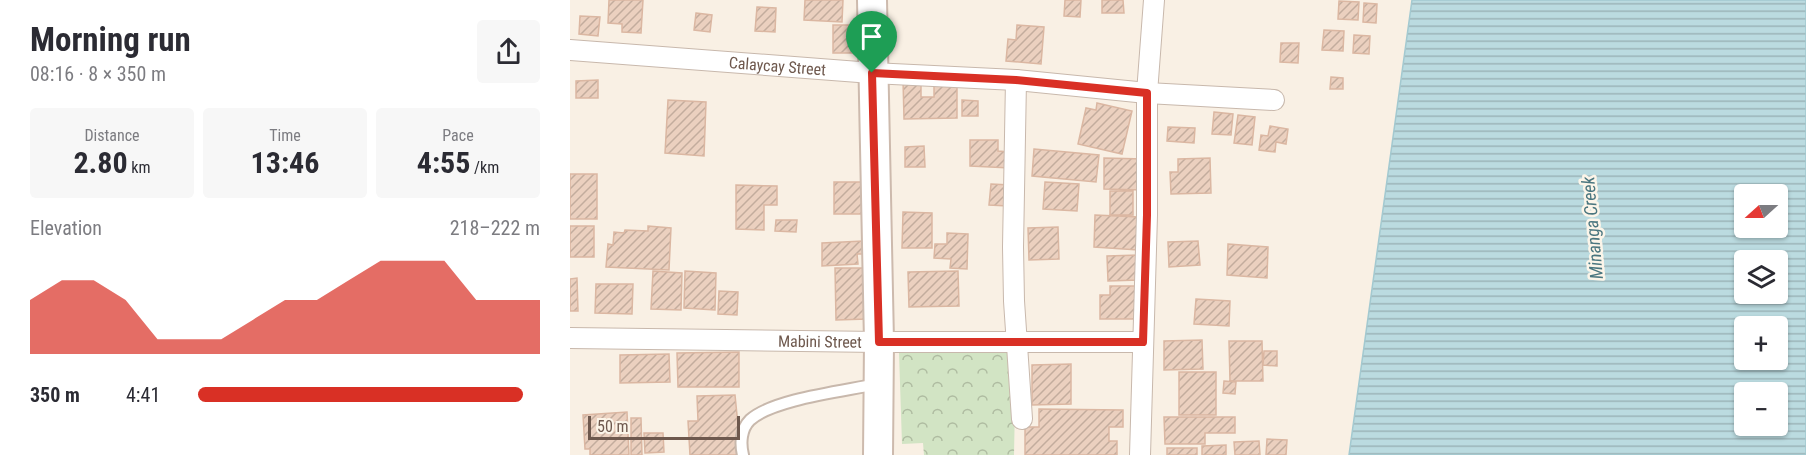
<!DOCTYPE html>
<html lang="en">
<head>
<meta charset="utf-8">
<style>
	body { margin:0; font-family:"Roboto Condensed",sans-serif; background:#f7f7f7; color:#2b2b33; height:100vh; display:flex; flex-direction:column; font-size:22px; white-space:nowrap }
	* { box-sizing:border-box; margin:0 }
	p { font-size:20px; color:#7c7c81 }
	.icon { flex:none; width:33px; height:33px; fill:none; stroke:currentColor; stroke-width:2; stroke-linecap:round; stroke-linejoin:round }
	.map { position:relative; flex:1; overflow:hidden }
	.drawer { display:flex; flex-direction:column; background:#fff; width:570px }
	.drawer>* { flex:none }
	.needle { width:39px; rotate:249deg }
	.controls { position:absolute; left:1164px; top:184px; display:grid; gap:12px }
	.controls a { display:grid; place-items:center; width:54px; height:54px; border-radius:6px; background:#fff; box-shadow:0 2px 4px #0004; font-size:30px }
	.scale { position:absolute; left:18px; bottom:15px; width:152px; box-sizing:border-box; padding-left:6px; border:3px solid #6e584d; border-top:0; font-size:16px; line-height:21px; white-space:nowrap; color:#6e584d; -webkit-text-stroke:4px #fcf5e9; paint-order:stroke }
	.pin { position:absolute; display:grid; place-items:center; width:51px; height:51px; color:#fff; margin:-62px -26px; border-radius:50% 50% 50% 0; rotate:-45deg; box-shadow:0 0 6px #0007 }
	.pin .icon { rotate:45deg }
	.round { display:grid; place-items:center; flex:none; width:63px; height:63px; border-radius:6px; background:#f7f7f7 }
	.summary { display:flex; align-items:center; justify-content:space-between; height:102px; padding:0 30px }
	h1 { font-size:33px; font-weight:700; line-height:45px }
	.metrics { display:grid; grid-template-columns:repeat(3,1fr); gap:9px; height:102px; padding:6px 30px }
	.metrics div { display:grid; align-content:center; border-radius:6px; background:#f7f7f7; text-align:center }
	.metrics b { font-size:30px; font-weight:700 }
	.metrics small { font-size:16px; font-weight:400 }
	.metrics p { font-size:16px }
	.chart { height:168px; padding:12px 30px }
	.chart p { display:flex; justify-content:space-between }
	.chart svg { width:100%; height:108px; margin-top:6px; fill:#d93025; opacity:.7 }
	ul { padding:0 30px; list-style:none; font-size:20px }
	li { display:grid; grid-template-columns:96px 72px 1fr; align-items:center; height:45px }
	li i { height:15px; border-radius:8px; background:#d93025 }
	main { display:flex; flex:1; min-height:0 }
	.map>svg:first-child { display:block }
</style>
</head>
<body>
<main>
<section class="drawer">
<div class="summary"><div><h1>Morning run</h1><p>08:16 · 8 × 350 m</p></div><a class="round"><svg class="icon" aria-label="share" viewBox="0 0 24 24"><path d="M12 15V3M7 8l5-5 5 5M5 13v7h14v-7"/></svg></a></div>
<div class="metrics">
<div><p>Distance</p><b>2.80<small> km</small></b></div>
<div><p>Time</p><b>13:46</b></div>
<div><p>Pace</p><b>4:55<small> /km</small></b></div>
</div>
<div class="chart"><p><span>Elevation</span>218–222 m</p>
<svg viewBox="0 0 160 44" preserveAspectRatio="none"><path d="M0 44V22L10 14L20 14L30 22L40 38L50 38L60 38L70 30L80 22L90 22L100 14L110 6L120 6L130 6L140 22L150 22L160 22V44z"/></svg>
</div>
<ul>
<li><b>350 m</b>4:41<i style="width:95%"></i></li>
</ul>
</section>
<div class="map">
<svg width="1236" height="455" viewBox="0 0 1236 455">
	<defs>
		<pattern id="park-crowns" width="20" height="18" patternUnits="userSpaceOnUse" patternTransform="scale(1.5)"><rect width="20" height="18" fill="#d2e4c4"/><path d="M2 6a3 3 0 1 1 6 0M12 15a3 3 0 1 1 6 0" fill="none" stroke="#afbca1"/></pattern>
		<pattern id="water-rules" width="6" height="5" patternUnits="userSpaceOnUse" patternTransform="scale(1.5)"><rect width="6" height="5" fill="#bbdbe0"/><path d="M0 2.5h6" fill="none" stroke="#9cb4b8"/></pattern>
		<pattern id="building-hatch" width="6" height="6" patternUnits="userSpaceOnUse" patternTransform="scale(1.5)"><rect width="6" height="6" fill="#ebd0bf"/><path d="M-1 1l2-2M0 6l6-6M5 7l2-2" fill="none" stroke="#c3ac9d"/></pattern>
	</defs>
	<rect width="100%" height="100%" fill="#f9f0e4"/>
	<path fill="url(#park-crowns)" d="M 331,350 L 446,352 L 444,455 L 354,455 L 353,443 L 332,444 L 329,353 Z"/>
	<path fill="url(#water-rules)" stroke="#a3c9d0" stroke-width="1.5" fill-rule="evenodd" d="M 842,0 L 1236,0 L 1236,455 L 779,455 ZM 1174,195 L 1208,195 L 1208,228 L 1174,228 ZM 1174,261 L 1208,261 L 1208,294 L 1174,294 ZM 1174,327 L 1208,327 L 1208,360 L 1174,360 ZM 1174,393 L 1208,393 L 1208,426 L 1174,426 Z"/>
	<path fill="url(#building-hatch)" stroke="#dbb7a2" stroke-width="1.5" d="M 39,0 L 73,0 L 71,33 L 52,32 L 52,24 L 38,23 Z
		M 235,0 L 273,0 L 272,22 L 234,20 Z
		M 495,0 L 511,0 L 510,17 L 494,16 Z
		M 532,0 L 553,0 L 554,13 L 532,13 Z
		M 769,1 L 789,2 L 788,20 L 768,19 Z
		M 794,3 L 807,4 L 806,23 L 793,22 Z
		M 187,7 L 206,8 L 205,32 L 185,31 Z
		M 126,13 L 142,15 L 140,32 L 124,30 Z
		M 10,16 L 30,17 L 28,36 L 9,34 Z
		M 263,25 L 288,25 L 289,53 L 263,53 Z
		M 447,25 L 474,27 L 471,64 L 436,61 L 438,39 L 446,40 Z
		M 754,30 L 774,31 L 773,51 L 752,50 Z
		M 784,35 L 800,36 L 799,54 L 783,53 Z
		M 711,43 L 729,43 L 728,63 L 710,62 Z
		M 761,77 L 773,78 L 773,89 L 760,89 Z
		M 364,79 L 387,79 L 387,118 L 334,119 L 333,80 L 351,80 L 351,97 L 364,97 Z
		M 28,80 L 28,98 L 6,98 L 6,81 Z
		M 98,100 L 136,102 L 134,156 L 95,153 Z
		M 392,100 L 408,101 L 408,116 L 392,116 Z
		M 527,103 L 562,111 L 552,154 L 508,144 L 516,108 L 526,110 Z
		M 644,112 L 663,114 L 661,135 L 642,134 Z
		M 668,115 L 685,117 L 682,145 L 664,143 Z
		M 700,126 L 718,129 L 716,144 L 706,142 L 705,152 L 689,150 L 691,135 L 698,136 Z
		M 598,127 L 625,128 L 624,143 L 597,141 Z
		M 400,140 L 428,140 L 428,151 L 440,152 L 440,168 L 400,166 Z
		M 354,146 L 355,167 L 335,167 L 335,147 Z
		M 464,149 L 529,155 L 526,182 L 462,176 Z
		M 534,158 L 574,159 L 574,190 L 534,189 Z
		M 640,158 L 641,193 L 601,194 L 600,172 L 608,172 L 608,159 Z
		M 0,174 L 27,174 L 27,219 L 0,219 Z
		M 264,182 L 293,182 L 294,214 L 264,214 Z
		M 475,182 L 509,184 L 507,211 L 473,209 Z
		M 421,184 L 440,185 L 438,206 L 419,205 Z
		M 166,185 L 207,186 L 207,205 L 194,205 L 194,230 L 166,229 Z
		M 540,191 L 563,191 L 563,215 L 540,215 Z
		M 333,212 L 362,213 L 362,248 L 332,248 Z
		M 525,215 L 569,217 L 568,250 L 524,247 Z
		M 206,220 L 227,220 L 226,232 L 205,231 Z
		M 0,226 L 24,226 L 24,257 L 0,257 Z
		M 78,226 L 101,228 L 99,270 L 36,267 L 38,244 L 43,245 L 44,232 L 54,233 L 55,230 L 78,231 Z
		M 488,227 L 489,259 L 459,260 L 458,228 Z
		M 377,233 L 398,234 L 397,269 L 380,268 L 381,259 L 364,258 L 365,244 L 377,244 Z
		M 293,241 L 294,254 L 287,254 L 288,264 L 252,266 L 252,243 Z
		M 628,241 L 630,265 L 599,267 L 598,242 Z
		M 658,244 L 698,247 L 697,278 L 657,275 Z
		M 569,255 L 569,280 L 538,281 L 537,256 Z
		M 265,268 L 295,268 L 297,319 L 266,320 Z
		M 83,271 L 112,273 L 111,310 L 81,309 Z
		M 115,271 L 146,273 L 145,310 L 114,308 Z
		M 388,271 L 389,306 L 339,307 L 338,272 Z
		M 7,278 L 8,311 L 0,311 L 0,279 Z
		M 26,284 L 63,284 L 62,314 L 25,313 Z
		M 540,286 L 569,286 L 569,319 L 530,319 L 530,295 L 540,295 Z
		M 149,291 L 168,292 L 167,315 L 148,314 Z
		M 626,299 L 660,301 L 659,326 L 624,324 Z
		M 632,340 L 633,369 L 594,370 L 594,341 Z
		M 659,341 L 692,341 L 693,381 L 660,381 Z
		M 694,351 L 707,351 L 707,366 L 693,365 Z
		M 169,352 L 169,387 L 108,387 L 107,353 Z
		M 99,354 L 100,382 L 50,383 L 50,355 Z
		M 501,364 L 501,404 L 462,405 L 462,365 Z
		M 609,372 L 646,372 L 646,415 L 609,415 Z
		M 654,381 L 666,382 L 665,394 L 653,393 Z
		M 165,395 L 171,455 L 120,455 L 118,421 L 128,421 L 127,396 Z
		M 469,409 L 553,410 L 553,427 L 539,427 L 539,441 L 547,441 L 547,455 L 455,455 L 455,427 L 469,427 Z
		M 57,412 L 59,455 L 20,455 L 20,449 L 15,449 L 13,415 Z
		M 594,417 L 665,417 L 665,433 L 635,433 L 635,444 L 595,444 Z
		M 61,418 L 71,418 L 72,455 L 61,455 Z
		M 74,433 L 93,433 L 94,452 L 75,453 Z
		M 697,439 L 717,440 L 716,455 L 696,455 Z
		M 689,441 L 690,455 L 665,455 L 664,442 Z
		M 656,445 L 656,455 L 632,455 L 632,446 Z
		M 597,448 L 627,448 L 627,455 L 597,455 Z"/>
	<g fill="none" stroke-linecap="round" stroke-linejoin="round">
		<g stroke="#c8b8ac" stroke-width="14">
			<path id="lane" d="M 173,455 C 170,443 171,429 180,420 C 203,399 275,391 307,384"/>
		</g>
		<g stroke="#c8b8ac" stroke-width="22">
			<g id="street">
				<path id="s1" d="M 0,50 L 302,73 L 446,80 L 577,93 L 704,100"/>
				<path d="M 446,80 L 443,247 L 444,301 L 452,419"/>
				<path id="s2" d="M 0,338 L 309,342 L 573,342"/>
				<path d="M 570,455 L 577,215 L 577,93 L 584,0"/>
			</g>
		</g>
		<g stroke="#cdbaad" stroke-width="32">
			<path id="secondary" d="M 302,0 L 309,342 L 308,455"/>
		</g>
		<use href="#lane" stroke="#fff" stroke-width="10"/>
		<use href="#street" stroke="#fff" stroke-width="20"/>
		<use href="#secondary" stroke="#fff" stroke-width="28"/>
	</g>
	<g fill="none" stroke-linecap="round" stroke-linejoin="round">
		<g stroke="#fff" stroke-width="12">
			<path id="route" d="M 302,73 L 446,80 L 577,93 L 577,215 L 573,342 L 309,342 Z"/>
		</g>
		<use href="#route" stroke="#d93025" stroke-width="8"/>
	</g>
	<g text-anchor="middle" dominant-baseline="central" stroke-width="5" stroke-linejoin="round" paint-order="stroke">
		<g font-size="16" fill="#6e584d" stroke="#fcf5e9">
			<text stroke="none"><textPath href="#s1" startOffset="208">Calaycay Street</textPath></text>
			<text stroke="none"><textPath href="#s2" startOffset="250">Mabini Street</textPath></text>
		</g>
		<g font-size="18" font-style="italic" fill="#4a767f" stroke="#fcf5e9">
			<text transform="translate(1022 228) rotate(-95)">Minanga Creek</text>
		</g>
	</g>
</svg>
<div class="controls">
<a><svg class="needle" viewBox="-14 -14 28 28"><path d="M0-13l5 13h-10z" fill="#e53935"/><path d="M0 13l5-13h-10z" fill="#7c7c81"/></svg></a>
<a><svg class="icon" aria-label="layers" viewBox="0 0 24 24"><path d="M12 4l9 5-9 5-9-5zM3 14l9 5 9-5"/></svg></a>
<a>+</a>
<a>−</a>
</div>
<div class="scale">50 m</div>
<div class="pin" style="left:302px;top:73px;background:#1e9e55"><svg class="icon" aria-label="arrive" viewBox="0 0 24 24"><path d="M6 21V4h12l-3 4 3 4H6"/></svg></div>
</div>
</main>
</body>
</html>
